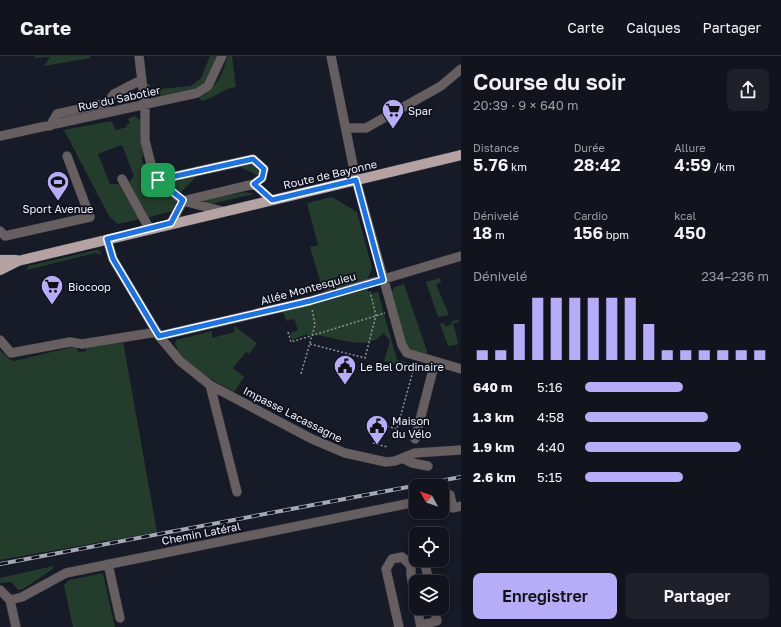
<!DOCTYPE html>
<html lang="fr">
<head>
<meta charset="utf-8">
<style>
	body { margin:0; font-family:"Golos Text",sans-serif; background:#1e212a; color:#f1f3f6; height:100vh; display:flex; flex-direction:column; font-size:15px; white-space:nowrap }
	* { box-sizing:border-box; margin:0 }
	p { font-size:13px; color:#9c9ea4 }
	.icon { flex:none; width:22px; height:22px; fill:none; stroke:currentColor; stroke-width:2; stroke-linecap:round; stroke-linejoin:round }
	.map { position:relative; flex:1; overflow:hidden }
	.details { display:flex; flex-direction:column; background:#11141d; width:320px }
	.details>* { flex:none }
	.needle { width:26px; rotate:310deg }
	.buttons { position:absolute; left:409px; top:423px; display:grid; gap:8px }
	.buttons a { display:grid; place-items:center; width:40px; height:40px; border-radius:8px; background:#11141d; box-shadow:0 2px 10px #0003,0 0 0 1px #30333b; font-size:20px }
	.pin { position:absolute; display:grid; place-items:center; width:34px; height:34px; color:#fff; margin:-17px; border-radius:8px; box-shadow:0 2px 6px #0006 }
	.round { display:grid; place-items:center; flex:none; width:42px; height:42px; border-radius:8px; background:#1e212a }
	.summary { display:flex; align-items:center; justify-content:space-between; height:68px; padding:0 12px }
	h1 { font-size:22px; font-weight:600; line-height:30px }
	.stats { display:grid; grid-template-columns:repeat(3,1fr); gap:6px; height:68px; padding:4px 12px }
	.stats div { display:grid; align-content:center }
	.stats b { font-size:17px; font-weight:600 }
	.stats small { font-size:11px; font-weight:400 }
	.stats p { font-size:11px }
	.chart { height:112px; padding:8px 12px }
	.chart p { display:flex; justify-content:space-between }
	.chart svg { width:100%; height:72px; margin-top:4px; stroke:#b6acf8; stroke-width:6 }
	.button { display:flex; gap:8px; margin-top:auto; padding:8px 12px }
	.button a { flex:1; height:46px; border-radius:8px; background:#b6acf8; color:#111; font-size:16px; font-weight:600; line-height:46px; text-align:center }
	.button a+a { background:#1e212a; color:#f1f3f6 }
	ul { padding:0 12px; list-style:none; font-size:13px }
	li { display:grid; grid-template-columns:64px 48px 1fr; align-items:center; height:30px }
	li i { height:10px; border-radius:5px; background:#b6acf8 }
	header { display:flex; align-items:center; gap:24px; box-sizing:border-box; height:56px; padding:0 20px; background:#11141d; border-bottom:1px solid #30333b }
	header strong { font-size:19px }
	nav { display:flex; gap:22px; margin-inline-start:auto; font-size:14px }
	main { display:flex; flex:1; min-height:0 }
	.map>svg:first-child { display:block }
</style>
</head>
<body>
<header>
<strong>Carte</strong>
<nav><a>Carte</a><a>Calques</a><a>Partager</a></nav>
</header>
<main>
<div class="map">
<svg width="461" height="571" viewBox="0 0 461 571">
	<rect width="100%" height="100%" fill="#171a27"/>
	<path fill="#243c2b" d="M 35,0 L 90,0 L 90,2 L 44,10 L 50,1 L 35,2 Z
		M 210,0 L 217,0 L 205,27 L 197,33 L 160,41 L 153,41 L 147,35 L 147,28 L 150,28 L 150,34 L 191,30 L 201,22 Z
		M 228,0 L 232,0 L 236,31 C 221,33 217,41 202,45 L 199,42 C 218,30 221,21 228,0 Z
		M 134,60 L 140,64 L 143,100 L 141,102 L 155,132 L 162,130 L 177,145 L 173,155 L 146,162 L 129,127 L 134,120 L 122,89 L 98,98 L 110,128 L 120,128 L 141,163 L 118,168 L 109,160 L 64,74 L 111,65 L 116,74 L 127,71 L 126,69 L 130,67 L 128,63 Z
		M 250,106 L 260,110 L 261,121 L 236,109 Z
		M 200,117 L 180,137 L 168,129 L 175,122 Z
		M 245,136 L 254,138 L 211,148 L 193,144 C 211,141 227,140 245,136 Z
		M 332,141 L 357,156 L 372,212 L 367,224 L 326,236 L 322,232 L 310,191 L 318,189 L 307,147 Z
		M 96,194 L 99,194 L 102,199 L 95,197 L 27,214 L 28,210 Z
		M 440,222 L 441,226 L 436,228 L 449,259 L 438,261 L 426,226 Z
		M 404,228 L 427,295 L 426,300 L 414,297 L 407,291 L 391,237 L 395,231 Z
		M 368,233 L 369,238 L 378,236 L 397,304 L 419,310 L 418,315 L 384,305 L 390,285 L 383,277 C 367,299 330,277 307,279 C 302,279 297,282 292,284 L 290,277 L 298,274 L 294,263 L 286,265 L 283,256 Z
		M 458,264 L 459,266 L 453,267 L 458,286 L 457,289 L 448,290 L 440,268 L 444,267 L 445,270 L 451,269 L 452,265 Z
		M 234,270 L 257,287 L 249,298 L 246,296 L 233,312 L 244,321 L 234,336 C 216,325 180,309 175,287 L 176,284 L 212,275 L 212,282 L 234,276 Z
		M 123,285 L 157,476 L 0,504 L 0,294 L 9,303 L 14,305 L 68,292 L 77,292 L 78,296 L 86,295 L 86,291 Z
		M 53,510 L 53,513 L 23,533 L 18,534 L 11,526 L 0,527 L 0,522 Z
		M 103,517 L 115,571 L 73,571 L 64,529 L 69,524 Z"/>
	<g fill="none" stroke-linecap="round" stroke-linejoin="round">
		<g stroke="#313440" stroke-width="10">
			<path id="minor" d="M 139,0 L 145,50 L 145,85 L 152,112 L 158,124 L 183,145 L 222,155
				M 331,0 L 356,124 L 402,289 L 407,297 L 461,313
				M 50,70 L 57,58 L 107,47 L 114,38 L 141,24
				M 346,72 L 366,72 L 441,30 L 461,13
				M 0,80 L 197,37 L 208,30 L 222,0
				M 122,123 L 149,172
				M 158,124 L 253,103 L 264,113 L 262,122 L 254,128 L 183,145 L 171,167
				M 254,128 L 272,144
				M 0,175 L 5,180 L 90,161 L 67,100
				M 107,183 L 113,203 L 159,280 L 180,305 L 210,329 L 237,436
				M 159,280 L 310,245 L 461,200
				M 0,284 L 11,297 L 70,286 L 82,288 L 157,276
				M 210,329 L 312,383 L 345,397 L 386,406 L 395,405 L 415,397 L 461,394
				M 415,383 L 435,306
				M 402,402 L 412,407 L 428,410
				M 442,440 L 450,439 L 453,452 L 461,450
				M 424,504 L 429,526
				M 408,506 L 416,496
				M 108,508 L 120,562
				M 0,534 L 10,544 L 22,541 L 66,517 L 416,446
				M 10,544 L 16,571
				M 417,552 L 421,571
				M 421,569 L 437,565 L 434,552
				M 399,571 L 386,513 L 392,503 L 402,501 L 411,510 L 411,519 L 416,546"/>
		</g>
		<g stroke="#313440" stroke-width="11">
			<path id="major" d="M 0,204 L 16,204
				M 0,214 L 18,205 L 461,99"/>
		</g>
		<path stroke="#8d909b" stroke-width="1.5" stroke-dasharray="2 2" stroke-linecap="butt" d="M 288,276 L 291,286 L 385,257
			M 310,288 L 365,302 L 376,259 L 370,236
			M 301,318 L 315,269 L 312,253
			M 246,334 L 245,331 L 248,331
			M 374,376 L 377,367 L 397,373 L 415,308
			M 373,387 L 387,391"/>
		<use href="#minor" stroke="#675e5f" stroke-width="9"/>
		<use href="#major" stroke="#b5a3a4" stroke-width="10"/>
		<g stroke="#a6a9b3" stroke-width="4">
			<path id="rail" d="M 0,508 L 461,421"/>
		</g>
		<use href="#rail" stroke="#0e111d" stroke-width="2.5" stroke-dasharray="8" stroke-linecap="butt"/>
	</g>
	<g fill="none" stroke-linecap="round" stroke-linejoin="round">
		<g stroke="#fff" stroke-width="8">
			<path id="route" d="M 253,103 L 264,113 L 262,122 L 254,128 L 272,144 L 356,124 L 383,224 L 310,245 L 159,280 L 113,203 L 107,183 L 171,167 L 183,144 L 158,124 Z"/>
		</g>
		<use href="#route" stroke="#1a73e8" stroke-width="5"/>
	</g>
	<defs>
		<g id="supermarket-pin" transform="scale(1.15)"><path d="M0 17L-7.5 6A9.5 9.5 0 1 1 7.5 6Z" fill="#b6acf8" stroke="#0e111d"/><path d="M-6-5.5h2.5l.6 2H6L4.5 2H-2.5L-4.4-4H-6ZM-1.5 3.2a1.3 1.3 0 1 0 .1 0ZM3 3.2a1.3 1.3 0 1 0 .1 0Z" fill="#111"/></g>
		<g id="stadium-pin" transform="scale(1.15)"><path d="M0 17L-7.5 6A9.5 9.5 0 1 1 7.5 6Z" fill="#b6acf8" stroke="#0e111d"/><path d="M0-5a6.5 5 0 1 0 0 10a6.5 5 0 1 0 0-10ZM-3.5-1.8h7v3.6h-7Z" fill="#111"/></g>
		<g id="civic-pin" transform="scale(1.15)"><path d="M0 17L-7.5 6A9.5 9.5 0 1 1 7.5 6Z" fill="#b6acf8" stroke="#0e111d"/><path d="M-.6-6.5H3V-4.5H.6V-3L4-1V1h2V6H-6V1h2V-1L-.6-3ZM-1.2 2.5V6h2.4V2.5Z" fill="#111"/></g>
	</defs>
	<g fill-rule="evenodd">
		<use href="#supermarket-pin" x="393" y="54"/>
		<use href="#stadium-pin" x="58" y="126"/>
		<use href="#supermarket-pin" x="52" y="230"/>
		<use href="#civic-pin" x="345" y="310"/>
		<use href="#civic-pin" x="377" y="370"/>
	</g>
	<g text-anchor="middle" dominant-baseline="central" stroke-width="3.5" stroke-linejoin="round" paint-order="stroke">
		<g font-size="11" fill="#eff2fb" stroke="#0e111d">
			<text transform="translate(119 42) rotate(-12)">Rue du Sabotier</text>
			<text transform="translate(330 118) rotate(-13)">Route de Bayonne</text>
			<text transform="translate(308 232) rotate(-15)">Allée Montesquieu</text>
			<text transform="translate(293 358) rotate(27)">Impasse Lacassagne</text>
			<text transform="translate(201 477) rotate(-11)">Chemin Latéral</text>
		</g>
		<g font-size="11" fill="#eff2fb" stroke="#0e111d" text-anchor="start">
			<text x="408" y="54">Spar</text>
			<text x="58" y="152" text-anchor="middle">Sport Avenue</text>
			<text x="68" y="230">Biocoop</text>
			<text x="360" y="310">Le Bel Ordinaire</text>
			<text x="392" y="364">Maison<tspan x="392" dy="13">du Vélo</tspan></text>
		</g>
	</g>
</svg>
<div class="buttons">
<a><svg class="needle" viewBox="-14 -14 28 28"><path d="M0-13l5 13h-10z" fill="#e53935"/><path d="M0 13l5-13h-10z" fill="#9c9ea4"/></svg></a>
<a><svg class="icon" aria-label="locate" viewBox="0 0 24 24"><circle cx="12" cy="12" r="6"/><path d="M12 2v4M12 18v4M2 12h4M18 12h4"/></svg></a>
<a><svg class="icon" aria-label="layers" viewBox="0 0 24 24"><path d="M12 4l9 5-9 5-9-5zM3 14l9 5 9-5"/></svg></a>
</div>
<div class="pin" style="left:158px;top:124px;background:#1e9e55"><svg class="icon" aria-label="arrive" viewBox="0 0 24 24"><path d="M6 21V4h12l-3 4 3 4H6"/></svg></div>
</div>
<section class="details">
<div class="summary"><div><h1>Course du soir</h1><p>20:39 · 9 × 640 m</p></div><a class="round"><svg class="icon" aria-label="share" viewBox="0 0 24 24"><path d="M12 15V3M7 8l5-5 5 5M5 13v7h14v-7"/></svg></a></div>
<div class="stats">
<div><p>Distance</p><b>5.76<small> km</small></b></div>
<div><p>Durée</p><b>28:42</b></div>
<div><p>Allure</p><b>4:59<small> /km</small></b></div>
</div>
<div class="stats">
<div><p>Dénivelé</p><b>18<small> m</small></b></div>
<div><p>Cardio</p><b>156<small> bpm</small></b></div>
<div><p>kcal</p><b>450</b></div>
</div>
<div class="chart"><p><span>Dénivelé</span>234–236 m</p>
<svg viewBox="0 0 160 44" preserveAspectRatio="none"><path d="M5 44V38M15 44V38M25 44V22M35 44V6M45 44V6M55 44V6M65 44V6M75 44V6M85 44V6M95 44V22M105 44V38M115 44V38M125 44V38M135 44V38M145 44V38M155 44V38"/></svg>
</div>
<ul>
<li><b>640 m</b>5:16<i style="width:53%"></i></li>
<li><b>1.3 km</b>4:58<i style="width:67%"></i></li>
<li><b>1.9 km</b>4:40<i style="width:85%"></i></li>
<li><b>2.6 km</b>5:15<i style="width:53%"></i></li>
</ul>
<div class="button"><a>Enregistrer</a><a>Partager</a></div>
</section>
</main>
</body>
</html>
